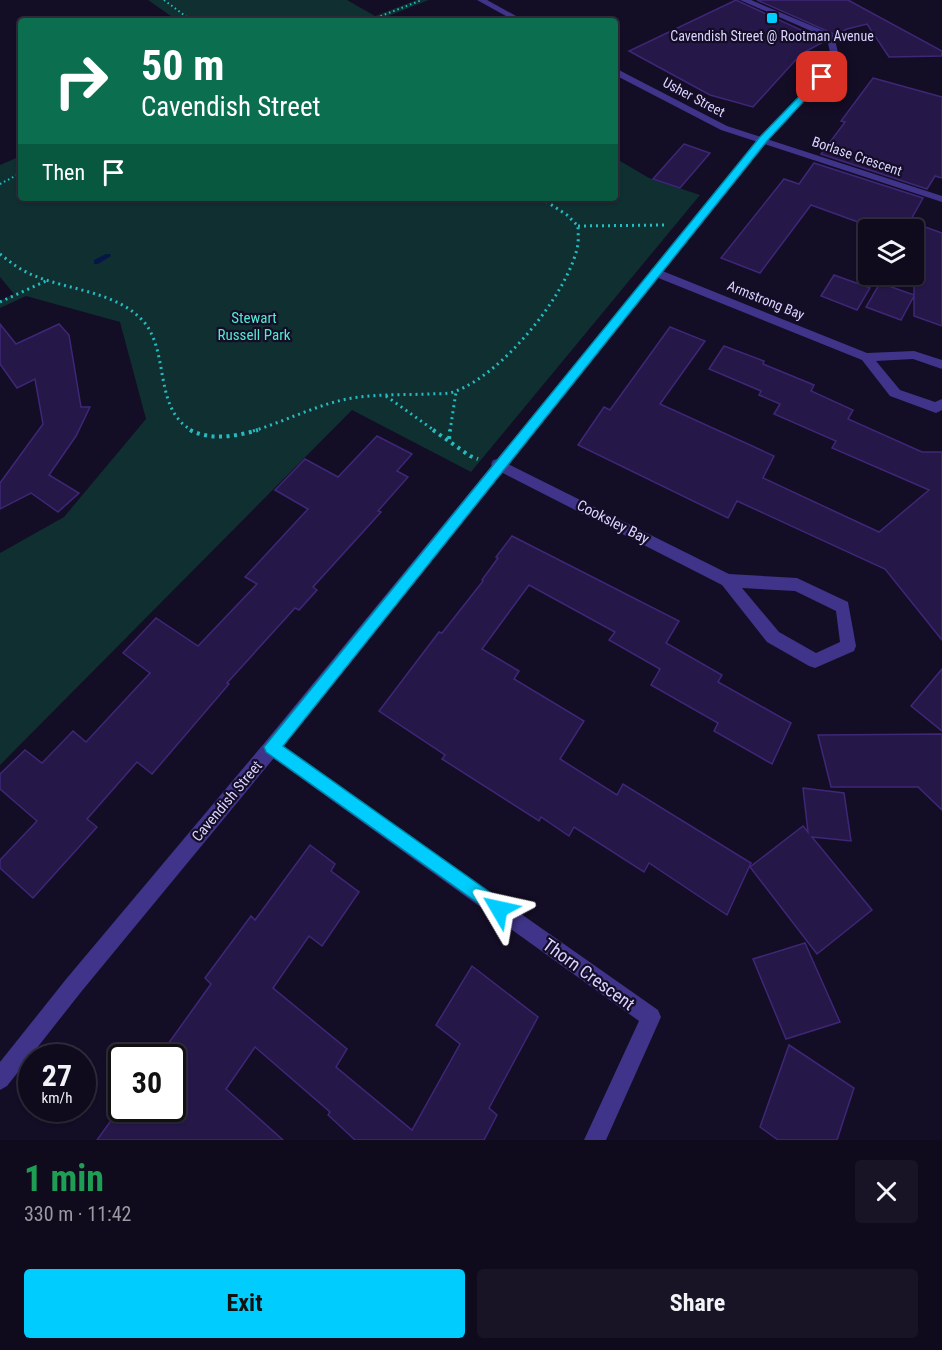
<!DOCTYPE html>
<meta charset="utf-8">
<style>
body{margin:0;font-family:"Roboto Condensed",sans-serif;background:#181325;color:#f1f3f6;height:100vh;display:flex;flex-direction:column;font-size:22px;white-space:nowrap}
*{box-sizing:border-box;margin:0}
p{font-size:20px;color:#9b9aa3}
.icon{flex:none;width:33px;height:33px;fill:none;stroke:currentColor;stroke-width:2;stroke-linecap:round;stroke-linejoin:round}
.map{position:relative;height:1140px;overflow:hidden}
.panel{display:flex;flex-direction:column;background:#0f0a1c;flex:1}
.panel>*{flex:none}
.banner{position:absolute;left:18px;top:18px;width:600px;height:183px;border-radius:6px;box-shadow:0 2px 4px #0004,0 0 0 2px #2f2b3b;background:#0b6e4f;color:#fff;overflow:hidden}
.fabs{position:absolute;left:858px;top:219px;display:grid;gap:12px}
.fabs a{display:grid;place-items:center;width:66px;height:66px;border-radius:6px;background:#0f0a1c;box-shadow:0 2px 4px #0004,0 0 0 2px #2f2b3b;font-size:30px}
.speed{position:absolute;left:18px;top:1044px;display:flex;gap:12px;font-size:30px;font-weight:700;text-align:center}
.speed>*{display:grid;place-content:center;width:78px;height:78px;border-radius:50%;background:#0f0a1c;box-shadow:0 2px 4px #0004,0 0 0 2px #2f2b3b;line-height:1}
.speed small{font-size:15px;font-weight:400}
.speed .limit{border:3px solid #111;border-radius:9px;background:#fff;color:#111}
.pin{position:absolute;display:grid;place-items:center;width:51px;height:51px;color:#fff;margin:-26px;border-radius:12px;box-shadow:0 3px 9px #0006}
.me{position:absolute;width:66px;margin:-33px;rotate:306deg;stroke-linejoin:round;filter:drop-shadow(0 0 4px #0008)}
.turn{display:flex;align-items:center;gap:21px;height:126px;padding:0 24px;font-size:27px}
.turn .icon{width:78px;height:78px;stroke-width:2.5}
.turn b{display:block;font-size:42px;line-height:51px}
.then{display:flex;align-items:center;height:57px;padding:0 24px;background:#0003;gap:12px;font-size:22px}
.round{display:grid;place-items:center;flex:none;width:63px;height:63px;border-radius:6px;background:#181325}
.summary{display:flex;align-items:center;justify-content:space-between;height:102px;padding:0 24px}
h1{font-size:36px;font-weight:700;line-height:45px;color:#1e9e55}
.cta{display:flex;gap:12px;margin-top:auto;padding:12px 24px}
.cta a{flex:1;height:69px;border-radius:6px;background:#00cdfd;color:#111;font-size:24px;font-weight:700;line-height:69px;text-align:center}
.cta a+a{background:#181325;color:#f1f3f6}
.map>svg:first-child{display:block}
.green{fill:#0f2f31}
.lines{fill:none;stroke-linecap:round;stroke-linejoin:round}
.stream{fill:#061747;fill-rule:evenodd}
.building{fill:#261749;stroke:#3e2777;stroke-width:1.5}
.path-far2{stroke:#25bcc1;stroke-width:2;stroke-dasharray:1.5 3;stroke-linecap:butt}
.path-far1{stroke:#25bcc1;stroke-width:3;stroke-dasharray:2 4;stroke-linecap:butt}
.path{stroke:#25bcc1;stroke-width:4;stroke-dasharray:3 4.5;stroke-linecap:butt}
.minor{fill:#3f3489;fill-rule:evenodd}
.tertiary{fill:#3f3489;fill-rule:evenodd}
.route{fill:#00cdfd;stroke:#0085a4;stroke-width:1.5}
.poi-dot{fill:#00cdfd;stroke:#140d26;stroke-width:2}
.labels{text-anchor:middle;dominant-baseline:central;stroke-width:4.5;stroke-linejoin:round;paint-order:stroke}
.far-poi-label{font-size:14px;fill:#dbd2ff;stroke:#140d26}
.far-street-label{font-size:14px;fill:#dbd2ff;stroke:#140d26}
.park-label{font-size:15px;fill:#54e9d2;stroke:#140d26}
.street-label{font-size:15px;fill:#dbd2ff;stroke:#140d26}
.near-street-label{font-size:18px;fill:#dbd2ff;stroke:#140d26}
</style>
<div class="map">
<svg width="942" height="1140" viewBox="0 0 942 1140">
<rect width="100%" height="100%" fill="#140d26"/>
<!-- green -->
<g class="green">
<path d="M 148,0 L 347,0 L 375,16 L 417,0 L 429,0 L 381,19 L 384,21 L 178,21 Z"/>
<path d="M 21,156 L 21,198 L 615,198 L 615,158 L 649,178 L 700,195 L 471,472 L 352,410 L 0,765 L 0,553 L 64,517 L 146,419 L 120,322 L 26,296 L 0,308 L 0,301 L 14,294 L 0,277 L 0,165 Z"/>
</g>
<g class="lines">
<!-- stream -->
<path class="stream" d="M 106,254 L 110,254 L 111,256 L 98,264 L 94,264 L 94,260 Z"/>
</g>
<!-- building -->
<g class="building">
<path d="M 736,0 L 825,41 L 801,54 L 753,107 L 710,95 L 629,51 Z"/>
<path d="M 757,0 L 848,0 L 942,51 L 942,56 L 889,57 L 867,24 L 847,29 L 836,35 Z"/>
<path d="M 873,78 L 942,97 L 942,178 L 935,176 L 927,189 L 821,154 L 845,122 L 841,121 Z"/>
<path d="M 684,144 L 710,153 L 680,188 L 653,179 Z"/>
<path d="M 814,163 L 923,198 L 905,230 L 880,230 L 811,205 L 760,273 L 721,258 L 784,179 L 799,184 Z"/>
<path d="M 914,223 L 942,233 L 942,326 L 914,316 L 914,296 L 901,320 L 866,307 L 880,283 L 914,295 Z"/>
<path d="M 834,275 L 870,288 L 857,310 L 821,296 Z"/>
<path d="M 0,324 L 16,344 L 59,324 L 69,335 L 81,407 L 90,407 L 76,436 L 49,475 L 79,493 L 58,512 L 31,493 L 0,509 L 0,483 L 43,424 L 35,379 L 17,388 L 0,364 Z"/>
<path d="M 670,327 L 705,341 L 660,404 L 774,456 L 763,478 L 879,532 L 929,490 L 832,448 L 836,441 L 774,414 L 780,404 L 759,395 L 761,391 L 709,369 L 724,346 L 764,361 L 763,364 L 814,385 L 811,391 L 853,410 L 848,419 L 922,452 L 942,452 L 942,640 L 885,569 L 737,501 L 728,518 L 578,445 L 604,407 L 610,410 Z"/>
<path d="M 377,436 L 412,454 L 397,471 L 408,477 L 378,511 L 381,512 L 313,587 L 317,590 L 299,610 L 295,608 L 227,683 L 229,684 L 152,774 L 137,762 L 87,819 L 97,827 L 33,898 L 0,868 L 0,860 L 37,821 L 0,789 L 0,774 L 25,750 L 42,763 L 73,731 L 86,742 L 150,673 L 123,653 L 156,618 L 198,646 L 257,584 L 245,577 L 308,509 L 275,490 L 305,459 L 338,477 Z"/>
<path d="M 512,536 L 679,621 L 666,643 L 722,675 L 718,682 L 791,723 L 772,764 L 714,731 L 718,723 L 651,685 L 660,669 L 609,640 L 615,632 L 529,585 L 482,649 L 519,671 L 514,679 L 584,721 L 560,759 L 617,795 L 623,784 L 751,863 L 727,915 L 649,863 L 644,872 L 574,827 L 569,836 L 541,817 L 539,821 L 442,759 L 445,755 L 379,711 L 439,632 L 442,633 L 483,581 L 482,580 L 498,558 L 496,557 Z"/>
<path d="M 942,669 L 942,731 L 911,706 Z"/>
<path d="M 942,734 L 942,810 L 918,787 L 831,787 L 818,735 Z"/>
<path d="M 803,788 L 844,793 L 851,841 L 812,837 L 872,910 L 817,954 L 750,867 L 803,826 L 808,832 Z"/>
<path d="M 310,845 L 335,864 L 331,871 L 359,892 L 322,946 L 309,936 L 273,988 L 347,1049 L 336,1067 L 412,1130 L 460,1044 L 436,1025 L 472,966 L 538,1017 L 489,1108 L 497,1115 L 484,1140 L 355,1140 L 328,1115 L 330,1112 L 255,1047 L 226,1089 L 283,1140 L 97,1140 L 120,1108 L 172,1108 L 172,1058 L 158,1058 L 211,984 L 205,978 L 251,916 L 255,920 Z"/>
<path d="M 805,943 L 840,1022 L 786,1039 L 753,959 Z"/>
<path d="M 789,1045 L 854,1088 L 837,1140 L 778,1140 L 760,1127 Z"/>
</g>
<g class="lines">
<!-- path-far2 -->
<g class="path-far2">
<path d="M 164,0 L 192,21"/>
<path d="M 368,21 L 422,0"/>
<path d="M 0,184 L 21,173"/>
</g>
<!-- path-far1 -->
<g class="path-far1">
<path d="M 578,226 L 667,225"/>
<path d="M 0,254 C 11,263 22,271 35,276 C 69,290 118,292 144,322 C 170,353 153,410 193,431"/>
<path d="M 0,302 L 46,281"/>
<path d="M 386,396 L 435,431"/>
<path d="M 253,431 C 286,421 318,404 352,398 C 378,394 404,395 429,394 C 438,393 448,395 456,391 C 503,373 565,297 577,249 C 579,241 578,233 578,226 L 567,215 L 541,198"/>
<path d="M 450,431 L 456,392"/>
</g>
<!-- path -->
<g class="path">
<path d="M 190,430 C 211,441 237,436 258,430"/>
<path d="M 433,430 L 470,456 L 478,459"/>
<path d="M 449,439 L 450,430"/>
</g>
<!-- minor -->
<g class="minor">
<path d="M 477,0 L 487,0 L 525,21 L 515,21 Z"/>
<path d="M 615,68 L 727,126 L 942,196 L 942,202 L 721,130 L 615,75 Z"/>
<path d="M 655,268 L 867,353 L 914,351 L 942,360 L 942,369 L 913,359 L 876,361 L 900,390 L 935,402 L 942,399 L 942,410 L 936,413 L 890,396 L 862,360 L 651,275 L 651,269 Z"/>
<path d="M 498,459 L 729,574 L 797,578 L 848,602 L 856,646 L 854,651 L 815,668 L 809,666 L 767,642 L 722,585 L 493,468 L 491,464 L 493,460 ZM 742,588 L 795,591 L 836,611 L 840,642 L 816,653 L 779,632 Z"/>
<path d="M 272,739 L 658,1010 L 661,1017 L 606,1140 L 584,1140 L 639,1021 L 266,753 L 263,747 L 266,741 Z"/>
</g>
<!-- tertiary -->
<path class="tertiary" d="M 740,0 L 751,0 L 834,35 L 840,62 L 767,141 L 278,753 L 81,992 L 7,1086 L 0,1090 L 0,1062 L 67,978 L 266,741 L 761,137 L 832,62 L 827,38 Z"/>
</g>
<!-- route -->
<path class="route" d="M 819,76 L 826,77 L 767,141 L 283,746 L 505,903 L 508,909 L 505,915 L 499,918 L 266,752 L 264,747 L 760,137 Z"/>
<!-- markers -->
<rect class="poi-dot" x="766" y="12" width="12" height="12" rx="3"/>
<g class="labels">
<!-- far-poi labels -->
<g class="far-poi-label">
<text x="772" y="36">Cavendish Street @ Rootman Avenue</text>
</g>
<!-- far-street labels -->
<g class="far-street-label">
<text transform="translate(694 97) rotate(28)">Usher Street</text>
<text transform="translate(857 156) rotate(19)">Borlase Crescent</text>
<text transform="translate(766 300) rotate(22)">Armstrong Bay</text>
</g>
<!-- park labels -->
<g class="park-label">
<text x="254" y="318">Stewart<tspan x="254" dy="17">Russell Park</tspan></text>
</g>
<!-- street labels -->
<g class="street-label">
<text transform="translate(613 522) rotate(27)">Cooksley Bay</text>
<text transform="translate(227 801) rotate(-50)">Cavendish Street</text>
</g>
<!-- near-street labels -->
<g class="near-street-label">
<text transform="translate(589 974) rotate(36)">Thorn Crescent</text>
</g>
</g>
</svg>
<div class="fabs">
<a><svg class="icon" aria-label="layers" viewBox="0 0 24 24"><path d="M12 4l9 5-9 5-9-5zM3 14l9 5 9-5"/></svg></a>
</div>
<div class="speed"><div>27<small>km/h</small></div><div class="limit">30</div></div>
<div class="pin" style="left:822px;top:77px;background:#d93025"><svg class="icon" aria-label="arrive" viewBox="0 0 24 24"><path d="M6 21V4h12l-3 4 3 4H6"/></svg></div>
<svg class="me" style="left:499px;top:909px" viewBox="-20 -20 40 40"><path d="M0-17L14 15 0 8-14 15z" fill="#00cdfd" stroke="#fff" stroke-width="4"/></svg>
<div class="banner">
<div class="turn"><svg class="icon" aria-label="right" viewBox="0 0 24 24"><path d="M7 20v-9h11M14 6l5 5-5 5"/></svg><div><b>50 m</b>Cavendish Street</div></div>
<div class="then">Then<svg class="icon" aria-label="arrive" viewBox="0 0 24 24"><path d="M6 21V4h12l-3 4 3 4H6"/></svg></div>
</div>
</div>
<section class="panel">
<div class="summary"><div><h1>1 min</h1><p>330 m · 11:42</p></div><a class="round"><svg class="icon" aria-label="close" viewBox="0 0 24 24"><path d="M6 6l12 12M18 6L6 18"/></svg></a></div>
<div class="cta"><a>Exit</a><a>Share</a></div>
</section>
